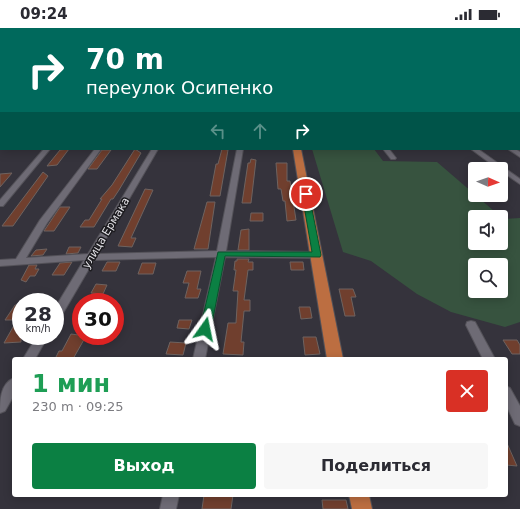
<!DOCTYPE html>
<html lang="ru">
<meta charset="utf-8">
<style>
body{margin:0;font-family:"DejaVu Sans",sans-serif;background:#f7f7f7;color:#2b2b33;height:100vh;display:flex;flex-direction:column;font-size:15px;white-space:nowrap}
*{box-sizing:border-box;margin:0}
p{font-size:13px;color:#7c7c81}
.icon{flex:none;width:22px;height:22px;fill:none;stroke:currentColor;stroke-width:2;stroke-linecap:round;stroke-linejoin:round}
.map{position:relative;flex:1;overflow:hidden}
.panel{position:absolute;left:12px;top:329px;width:496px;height:140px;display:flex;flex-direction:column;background:#fff;border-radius:4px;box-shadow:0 2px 10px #0003}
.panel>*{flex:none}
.top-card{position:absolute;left:0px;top:0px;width:520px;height:122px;box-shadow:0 2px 10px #0003;background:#00695c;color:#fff;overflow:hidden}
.needle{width:26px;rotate:92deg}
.tools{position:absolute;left:468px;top:134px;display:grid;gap:8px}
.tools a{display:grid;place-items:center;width:40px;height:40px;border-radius:4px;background:#fff;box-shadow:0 2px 10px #0003;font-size:20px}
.speed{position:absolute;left:12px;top:265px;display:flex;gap:8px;font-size:20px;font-weight:700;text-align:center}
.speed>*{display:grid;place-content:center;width:52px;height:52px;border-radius:50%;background:#fff;box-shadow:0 2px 10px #0003;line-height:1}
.speed small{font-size:10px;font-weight:400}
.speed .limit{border:6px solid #d22;background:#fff;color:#111}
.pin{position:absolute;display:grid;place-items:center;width:34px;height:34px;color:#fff;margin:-17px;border:2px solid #fff;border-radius:50%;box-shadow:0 1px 4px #0007}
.me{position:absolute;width:44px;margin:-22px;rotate:12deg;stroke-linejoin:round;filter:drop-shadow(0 0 3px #0008)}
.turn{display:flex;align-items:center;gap:14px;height:84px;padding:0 20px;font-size:18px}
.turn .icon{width:52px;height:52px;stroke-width:2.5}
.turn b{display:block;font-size:28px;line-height:34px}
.lanes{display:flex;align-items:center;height:38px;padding:0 20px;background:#0003;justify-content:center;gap:20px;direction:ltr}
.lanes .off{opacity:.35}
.round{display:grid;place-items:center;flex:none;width:42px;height:42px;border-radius:4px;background:#f7f7f7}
.overview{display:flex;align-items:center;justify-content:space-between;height:68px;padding:0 20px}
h1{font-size:24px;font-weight:800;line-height:30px;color:#1e9e55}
.action{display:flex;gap:8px;margin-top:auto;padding:8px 20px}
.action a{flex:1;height:46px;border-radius:4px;background:#0b8043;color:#fff;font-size:16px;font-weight:800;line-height:46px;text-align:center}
.action a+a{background:#f7f7f7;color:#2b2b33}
.status{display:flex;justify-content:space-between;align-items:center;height:28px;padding:0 20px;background:#fff;direction:ltr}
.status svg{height:11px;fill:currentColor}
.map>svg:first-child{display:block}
.green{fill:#37533f;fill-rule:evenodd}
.building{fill:#703f2e;stroke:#6e6360}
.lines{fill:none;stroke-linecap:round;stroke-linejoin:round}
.minor-casing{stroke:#545259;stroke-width:2}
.major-casing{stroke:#545259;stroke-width:2}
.minor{fill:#6e6b75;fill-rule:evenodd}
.major{fill:#bc6e41;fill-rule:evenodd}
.route{fill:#0b8043;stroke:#07532c}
.labels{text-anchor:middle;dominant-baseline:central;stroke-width:3;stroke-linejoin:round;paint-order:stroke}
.street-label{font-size:11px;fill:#e2e1e6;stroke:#1c1b1f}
</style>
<div class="status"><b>09:24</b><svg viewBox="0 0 49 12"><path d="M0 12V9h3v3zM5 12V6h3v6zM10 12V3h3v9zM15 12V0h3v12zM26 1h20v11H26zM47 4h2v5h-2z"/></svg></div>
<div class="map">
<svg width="520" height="481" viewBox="0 0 520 481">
<rect width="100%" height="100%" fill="#35333c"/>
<!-- green -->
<path class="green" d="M 312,121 L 374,121 L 383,133 L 437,134 L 501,189 L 475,189 L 475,215 L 501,215 L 501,189 L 503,191 L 520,190 L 520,294 L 505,299 L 451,284 L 417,266 L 371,233 L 343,224 ZM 475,237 L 501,237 L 501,263 L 475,263 Z"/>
<!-- building -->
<g class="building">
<path d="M 69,121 L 57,137 L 47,138 L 60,122 Z"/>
<path d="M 135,121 L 141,125 L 119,162 L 113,171 L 111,171 L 94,199 L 80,199 L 85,192 L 89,192 L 102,171 L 100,171 L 112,157 Z"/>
<path d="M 222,121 L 228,122 L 220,168 L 210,168 L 216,136 L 218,136 Z"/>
<path d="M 102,122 L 111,122 L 97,141 L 88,141 Z"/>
<path d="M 251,131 L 256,132 L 251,175 L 242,175 L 248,135 L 250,135 Z"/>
<path d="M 276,135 L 287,135 L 287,153 L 290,153 L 296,192 L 287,193 L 285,173 L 283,173 L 281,161 L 278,161 Z"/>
<path d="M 43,144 L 48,148 L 13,198 L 2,198 Z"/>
<path d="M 12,145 L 7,151 L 0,159 L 0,146 Z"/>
<path d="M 145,161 L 153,162 L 131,210 L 136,210 L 132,219 L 118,218 Z"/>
<path d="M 207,174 L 215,174 L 208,221 L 194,221 Z"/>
<path d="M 60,179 L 70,179 L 54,203 L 44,203 Z"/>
<path d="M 251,185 L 263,185 L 263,193 L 250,193 Z"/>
<path d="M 249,201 L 249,222 L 238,222 L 241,202 Z"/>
<path d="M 69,219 L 81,219 L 78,225 L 66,226 Z"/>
<path d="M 47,221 L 43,227 L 31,228 L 36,222 Z"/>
<path d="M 237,231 L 249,231 L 248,234 L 253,234 L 253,242 L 248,242 L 244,272 L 250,272 L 250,283 L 244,283 L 241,314 L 244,314 L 243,327 L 223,326 L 228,295 L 236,295 L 238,263 L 233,263 L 236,242 L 234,242 L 235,233 L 237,233 Z"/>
<path d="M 72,234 L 64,247 L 52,247 L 60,235 Z"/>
<path d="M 107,234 L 120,234 L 116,243 L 102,243 Z"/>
<path d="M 290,234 L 303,234 L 304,242 L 291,242 Z"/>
<path d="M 142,235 L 156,235 L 153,246 L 138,246 Z"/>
<path d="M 29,237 L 37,237 L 35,241 L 39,241 L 35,248 L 30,248 L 26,254 L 21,252 Z"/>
<path d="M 187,243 L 201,243 L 197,261 L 201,261 L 198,270 L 185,270 L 189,255 L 183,255 Z"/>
<path d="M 96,256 L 107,257 L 103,266 L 91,265 Z"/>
<path d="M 339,261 L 353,261 L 356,269 L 351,269 L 355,288 L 345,288 Z"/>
<path d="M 15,277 L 21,277 L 21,314 L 4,315 L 17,292 L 5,292 Z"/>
<path d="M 299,279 L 310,279 L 312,290 L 301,291 Z"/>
<path d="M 179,292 L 192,292 L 189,301 L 177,300 Z"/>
<path d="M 71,306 L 86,308 L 73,331 L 55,331 L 59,323 L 62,323 Z"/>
<path d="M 303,309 L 316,309 L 320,326 L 305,327 Z"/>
<path d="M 503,312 L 517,312 L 520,317 L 520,326 L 512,326 Z"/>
<path d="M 170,314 L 186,315 L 183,327 L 166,326 Z"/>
<path d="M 506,413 L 517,438 L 506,437 Z"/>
<path d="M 204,467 L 233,467 L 231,481 L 202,481 Z"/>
<path d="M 322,472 L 346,472 L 348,481 L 323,481 Z"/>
</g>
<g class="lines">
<!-- minor casing -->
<g class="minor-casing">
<g id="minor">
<path d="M 519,96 L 520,97 L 520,101 L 519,100 Z"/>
<path d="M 44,121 L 50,121 L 3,178 L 0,178 L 0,172 Z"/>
<path d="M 95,121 L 101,121 L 47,195 L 26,230 L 88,226 L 152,121 L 158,121 L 97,226 L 217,223 L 237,121 L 243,121 L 226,223 L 317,224 L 321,227 L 317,230 L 225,229 L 205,331 L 193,331 L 216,229 L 94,232 L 59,292 L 55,293 L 55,280 L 84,232 L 0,238 L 0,232 L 16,231 L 40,192 Z"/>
<path d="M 383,121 L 389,121 L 396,130 L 395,131 L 391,131 Z"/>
<path d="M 471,121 L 478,121 L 520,151 L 520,156 L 501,143 L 501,141 L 498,141 Z"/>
<path d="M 508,121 L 515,121 L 520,124 L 520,129 Z"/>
<path d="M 471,293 L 475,294 L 495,331 L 483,331 L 466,297 L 467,294 Z"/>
<path d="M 37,308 L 48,308 L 35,331 L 23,331 Z"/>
<path d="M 14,350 L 14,367 L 5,383 L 0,385 C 0,373 0,356 14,350 Z"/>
<path d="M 506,358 L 510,360 L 520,378 L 520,398 L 515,396 L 506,377 Z"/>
<path d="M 163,467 L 179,467 L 176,481 L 160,481 Z"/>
</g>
</g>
<!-- major casing -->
<g class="major-casing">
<g id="major">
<rect x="519" y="57" width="1" height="4"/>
<rect x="0" y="79" width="1" height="4"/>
<path d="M 293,121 L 301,121 L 343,331 L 327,331 Z"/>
<path d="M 349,467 L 369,467 L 372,481 L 352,481 Z"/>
</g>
</g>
<!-- minor -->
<use href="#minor" class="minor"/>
<!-- major -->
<use href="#major" class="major"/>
</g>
<!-- sky -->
<linearGradient id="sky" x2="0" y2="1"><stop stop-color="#1d1c21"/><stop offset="0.43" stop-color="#4b5061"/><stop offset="1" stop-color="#4b5061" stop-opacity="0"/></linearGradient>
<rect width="520" height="117" fill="url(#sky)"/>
<!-- route -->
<path class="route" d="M 306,164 L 309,166 L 321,227 L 320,229 L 225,228 L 211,301 L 209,304 L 205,305 L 201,304 L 200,301 L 218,224 L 312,224 L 302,166 Z"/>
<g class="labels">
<!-- street labels -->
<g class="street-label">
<text transform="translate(106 205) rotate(-59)">улица Ермака</text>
</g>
</g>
</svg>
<div class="tools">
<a><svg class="needle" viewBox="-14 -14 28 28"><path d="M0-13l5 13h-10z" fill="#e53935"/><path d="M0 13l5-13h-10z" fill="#7c7c81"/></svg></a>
<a><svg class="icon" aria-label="sound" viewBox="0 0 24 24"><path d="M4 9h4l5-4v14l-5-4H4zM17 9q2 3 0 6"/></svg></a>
<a><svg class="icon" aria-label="search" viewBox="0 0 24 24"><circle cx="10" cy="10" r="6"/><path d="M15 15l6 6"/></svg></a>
</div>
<div class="speed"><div>28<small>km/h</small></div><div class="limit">30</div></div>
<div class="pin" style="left:306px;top:166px;background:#d93025"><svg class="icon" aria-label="arrive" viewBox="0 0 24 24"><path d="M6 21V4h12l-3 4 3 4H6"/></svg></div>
<svg class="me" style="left:205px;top:301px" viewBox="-20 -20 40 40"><path d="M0-17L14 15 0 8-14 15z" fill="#0b8043" stroke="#fff" stroke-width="4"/></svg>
<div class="top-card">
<div class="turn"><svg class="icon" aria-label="right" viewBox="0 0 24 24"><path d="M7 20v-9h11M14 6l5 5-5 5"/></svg><div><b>70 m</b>переулок Осипенко</div></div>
<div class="lanes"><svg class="icon off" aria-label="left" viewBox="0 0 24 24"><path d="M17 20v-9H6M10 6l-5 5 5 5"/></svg><svg class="icon off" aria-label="ahead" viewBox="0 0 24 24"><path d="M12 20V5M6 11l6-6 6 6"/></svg><svg class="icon" aria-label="right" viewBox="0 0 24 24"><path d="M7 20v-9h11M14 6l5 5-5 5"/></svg></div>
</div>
<section class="panel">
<div class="overview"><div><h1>1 мин</h1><p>230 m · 09:25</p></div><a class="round" style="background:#d93025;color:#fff"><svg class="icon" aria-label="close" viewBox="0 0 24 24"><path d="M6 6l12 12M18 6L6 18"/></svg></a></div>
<div class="action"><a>Выход</a><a>Поделиться</a></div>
</section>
</div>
